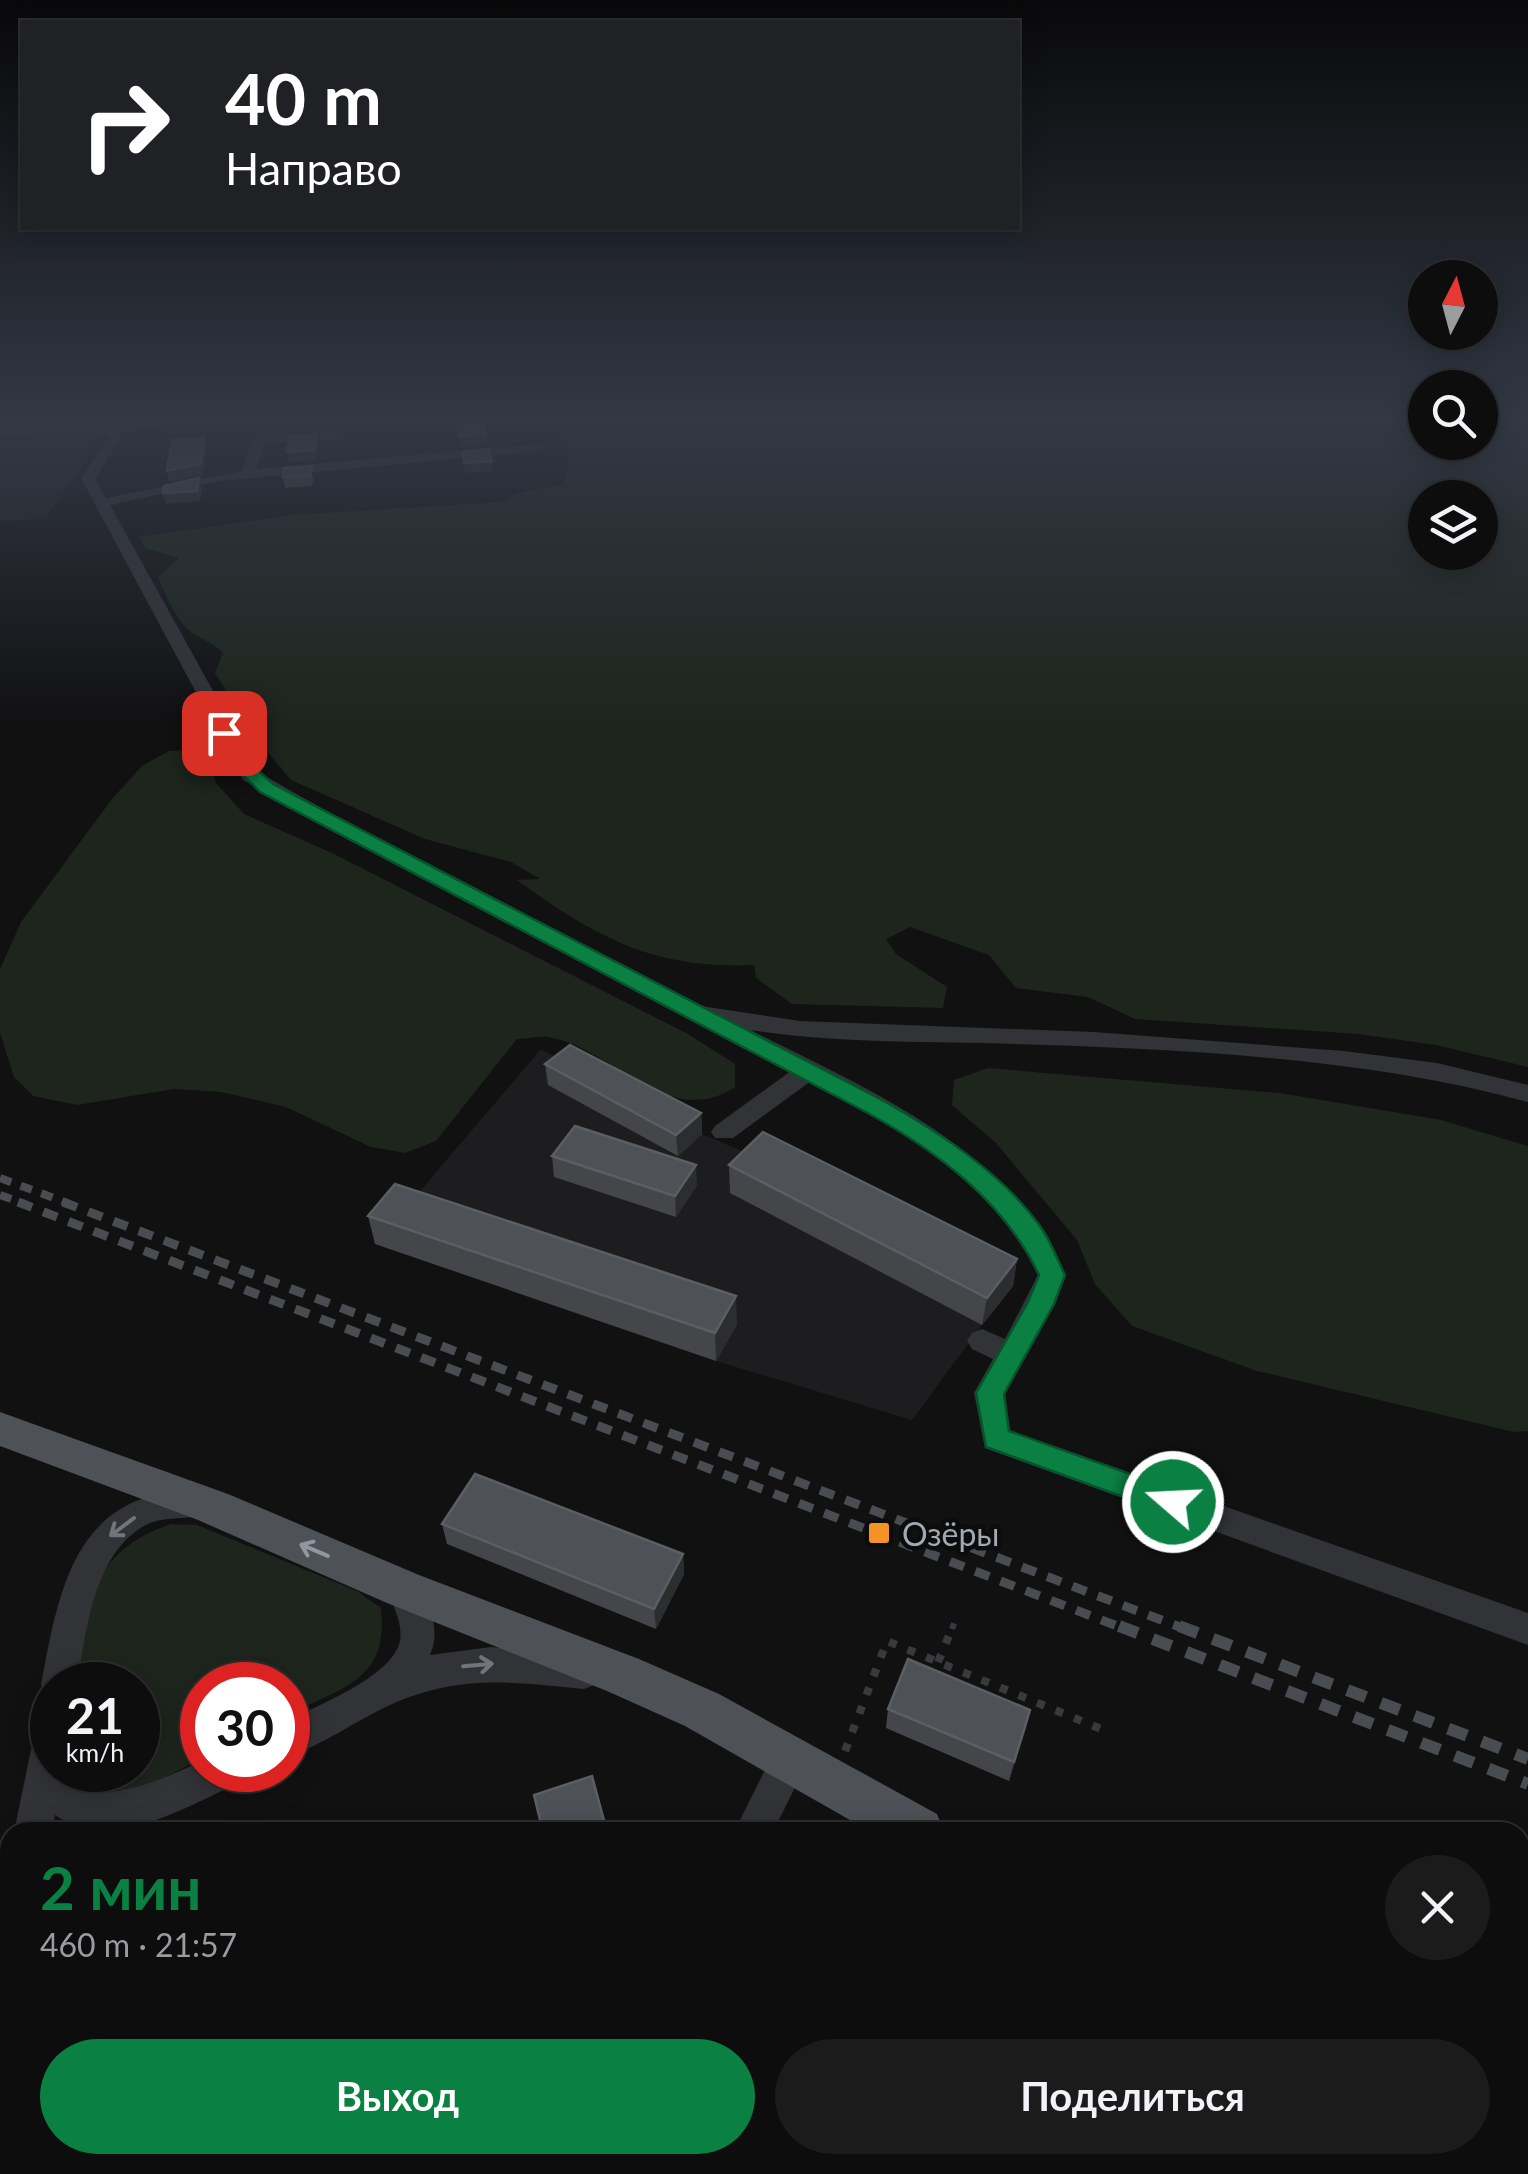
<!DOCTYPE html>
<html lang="ru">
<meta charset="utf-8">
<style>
body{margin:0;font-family:Lato,sans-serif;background:#1b1b1c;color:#f1f3f6;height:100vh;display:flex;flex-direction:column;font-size:38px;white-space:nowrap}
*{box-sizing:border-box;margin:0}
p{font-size:32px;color:#9a9c9e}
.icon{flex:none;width:55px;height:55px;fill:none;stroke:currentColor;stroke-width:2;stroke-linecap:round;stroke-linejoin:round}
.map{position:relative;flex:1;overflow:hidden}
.panel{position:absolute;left:0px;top:1822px;width:1530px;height:352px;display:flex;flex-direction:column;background:#0d0d0e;border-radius:30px 30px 0 0;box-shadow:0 5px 25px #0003,0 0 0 2px #2d2d2e}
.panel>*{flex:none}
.guide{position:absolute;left:20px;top:20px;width:1000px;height:210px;border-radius:0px;box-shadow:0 5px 25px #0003,0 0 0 2px #2d2d2e;background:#202124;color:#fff;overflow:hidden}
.needle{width:65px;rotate:6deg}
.buttons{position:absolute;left:1408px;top:260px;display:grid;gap:20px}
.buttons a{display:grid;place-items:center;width:90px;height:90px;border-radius:50%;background:#0d0d0e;box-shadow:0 5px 25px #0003,0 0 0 2px #2d2d2e;font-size:50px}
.speed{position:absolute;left:30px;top:1662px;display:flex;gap:20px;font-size:50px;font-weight:700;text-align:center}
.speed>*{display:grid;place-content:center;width:130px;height:130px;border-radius:50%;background:#0d0d0e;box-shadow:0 5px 25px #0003,0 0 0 2px #2d2d2e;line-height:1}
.speed small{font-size:25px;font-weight:400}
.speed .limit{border:15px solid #d22;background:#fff;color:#111}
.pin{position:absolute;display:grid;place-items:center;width:85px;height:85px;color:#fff;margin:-42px;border-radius:20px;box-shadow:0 5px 15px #0006}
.me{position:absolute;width:110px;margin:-55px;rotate:289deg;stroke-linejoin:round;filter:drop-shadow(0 0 8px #0008)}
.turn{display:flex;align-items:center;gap:35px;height:210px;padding:0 40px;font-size:45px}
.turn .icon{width:130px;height:130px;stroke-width:2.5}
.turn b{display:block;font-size:70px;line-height:85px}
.round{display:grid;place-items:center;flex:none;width:105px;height:105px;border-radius:52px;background:#1b1b1c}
.summary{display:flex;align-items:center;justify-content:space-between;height:170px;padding:0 40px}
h1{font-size:60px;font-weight:700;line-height:75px;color:#0b8043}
.cta{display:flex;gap:20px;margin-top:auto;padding:20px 40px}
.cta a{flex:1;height:115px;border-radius:60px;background:#0b8043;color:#fff;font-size:40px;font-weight:700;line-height:115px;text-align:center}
.cta a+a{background:#1b1b1c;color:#f1f3f6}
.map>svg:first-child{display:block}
.built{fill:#1d1d1f}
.green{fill:#1d251d;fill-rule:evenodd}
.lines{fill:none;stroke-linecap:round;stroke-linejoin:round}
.path-far1{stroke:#383a3e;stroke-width:6;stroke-dasharray:6 9;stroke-linecap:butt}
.path{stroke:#383a3e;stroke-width:8;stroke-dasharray:8 12;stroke-linecap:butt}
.minor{fill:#323337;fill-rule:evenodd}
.major{fill:#4e5156;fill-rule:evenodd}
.rail-far2{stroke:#494c50;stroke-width:8;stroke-dasharray:12 10;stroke-linecap:butt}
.rail-far1{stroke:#494c50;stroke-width:9;stroke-dasharray:15 12;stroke-linecap:butt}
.rail{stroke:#494c50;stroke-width:12;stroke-dasharray:20 16;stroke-linecap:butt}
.wall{fill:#44464a}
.shaded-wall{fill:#2b2d2f}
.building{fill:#4e5155;stroke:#5b5f64;stroke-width:2.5}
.oneway{stroke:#70747b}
.oneway2{stroke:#9197a0}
.route{fill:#0b8043;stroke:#07532c;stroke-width:2.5}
.poi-dot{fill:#f59226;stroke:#0c0c0d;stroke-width:4}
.labels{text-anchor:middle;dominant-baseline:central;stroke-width:9;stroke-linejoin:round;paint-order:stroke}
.near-poi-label{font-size:32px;fill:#a2a9b3;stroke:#0c0c0d;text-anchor:start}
</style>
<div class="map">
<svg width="1528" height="2174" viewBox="0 0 1528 2174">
<rect width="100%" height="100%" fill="#111112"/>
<!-- built -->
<g class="built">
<path d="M 94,429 L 99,435 L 95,446 L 45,519 L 0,521 L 0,433 Z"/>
<path d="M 541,1049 L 702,1134 L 763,1160 L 982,1325 L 912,1420 L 716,1361 L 375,1244 Z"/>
</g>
<!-- green -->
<g class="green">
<path d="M 572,420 L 1425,420 L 1425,442 L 1480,442 L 1480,420 L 1528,420 L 1528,1067 L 1436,1045 L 1358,1034 L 1135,1019 L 1088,997 L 1016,988 L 989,955 L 910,927 L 886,939 L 896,954 L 947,987 L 943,1008 L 792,1004 L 756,978 L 754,965 C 655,970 595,937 517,880 L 540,879 L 511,862 L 425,839 L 291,780 L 259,742 L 215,673 L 223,653 C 213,641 198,639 187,629 C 176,618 164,592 158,577 L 179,558 L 145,548 L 139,537 L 292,515 L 500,502 L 518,493 L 563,484 L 571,454 L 555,443 ZM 1425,498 L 1480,498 L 1480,552 L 1425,552 Z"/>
<path d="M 188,750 L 208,757 L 216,783 L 244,814 L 332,853 L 688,1034 L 735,1064 L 735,1087 C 668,1132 613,1047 548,1037 C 539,1036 527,1039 517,1039 L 436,1141 L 405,1153 L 371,1147 L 286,1107 L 221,1092 L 174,1089 L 77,1105 L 33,1096 L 14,1077 L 0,1033 L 0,969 L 21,922 L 112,799 L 142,766 L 169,751 Z"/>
<path d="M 988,1068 L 1279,1093 L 1441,1120 L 1528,1146 L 1528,1431 L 1514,1432 L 1257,1371 L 1132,1326 L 1095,1284 L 1077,1240 L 996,1143 L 952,1105 L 954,1080 Z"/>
<path d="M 171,1524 L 197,1525 L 357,1591 L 381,1608 C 389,1680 343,1687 288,1715 L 288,1685 L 202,1685 L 202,1758 C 155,1782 121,1810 74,1770 L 138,1770 L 138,1685 L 75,1685 C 88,1609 87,1552 171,1524 Z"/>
</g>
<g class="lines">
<!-- path-far1 -->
<path class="path-far1" d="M 952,1629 L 957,1616"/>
<!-- path -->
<g class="path">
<path d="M 938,1662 L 953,1626"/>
<path d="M 845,1751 L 887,1641 L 1106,1731"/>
</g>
<!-- minor -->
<g class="minor">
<path d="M 162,420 L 199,420 L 120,432 L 123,435 L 95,478 L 106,498 L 242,471 L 253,439 L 260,435 L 338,432 L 345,436 L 338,440 L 265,443 L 256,469 L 542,444 L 544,447 L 537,451 L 220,481 L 110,505 L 258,772 L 365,833 L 701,1006 L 800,1021 L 1094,1032 L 1344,1051 L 1437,1063 L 1528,1085 L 1528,1102 C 1369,1058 1181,1049 1016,1044 C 927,1041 838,1044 750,1030 C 869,1089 1008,1148 1066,1275 L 1055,1304 L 1004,1394 L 1010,1431 L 1528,1613 L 1528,1645 L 985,1448 L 974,1393 L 993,1359 L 972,1349 L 967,1341 L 972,1333 L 982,1329 L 1005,1339 L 1038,1275 C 996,1181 898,1128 811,1081 L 733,1138 L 715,1138 L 711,1132 L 715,1126 L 791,1071 L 722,1035 L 718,1030 L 721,1025 L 686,1017 L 351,841 L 243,780 L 81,478 L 109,437 L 92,431 L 0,435 L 0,427 L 103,426 Z"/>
<path d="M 193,1490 L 205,1494 L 209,1504 L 205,1514 C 185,1521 163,1515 144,1526 C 93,1555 86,1633 77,1685 L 52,1685 L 52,1700 L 46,1697 L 41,1685 C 59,1588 75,1493 193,1490 Z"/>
<path d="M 403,1573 L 415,1578 C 428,1603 442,1627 430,1655 L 491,1647 L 584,1655 L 597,1660 L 602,1672 L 597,1684 L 584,1689 C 512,1682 461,1674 392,1704 C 357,1720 324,1744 288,1757 L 288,1720 C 317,1706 393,1676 400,1641 C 403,1622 393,1606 386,1589 L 391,1578 Z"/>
<path d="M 52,1706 L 52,1770 L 70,1770 C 87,1817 171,1775 202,1761 L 202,1770 L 244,1770 L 238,1783 C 187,1807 109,1854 55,1815 L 52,1832 L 14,1832 L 39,1711 Z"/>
<path d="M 790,1740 L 803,1746 L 809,1759 L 773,1832 L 734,1832 L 777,1746 Z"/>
<path d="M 10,1838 L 10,1878 L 0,1880 L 0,1840 Z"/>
<path d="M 10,1960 L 10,2060 L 0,2064 L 0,1964 Z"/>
<path d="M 559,2165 L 613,2165 L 610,2174 L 555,2174 Z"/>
<path d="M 1212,2165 L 1256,2165 L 1259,2174 L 1213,2174 Z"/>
</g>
<!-- major -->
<g class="major">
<path d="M 0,1412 L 228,1494 L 419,1575 L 639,1659 L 719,1694 L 937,1814 L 944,1832 L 871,1832 L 685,1726 L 607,1691 L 387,1603 L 198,1520 L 0,1446 Z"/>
<path d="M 1520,2017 L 1528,2018 L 1528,2074 L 1520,2073 Z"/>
</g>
<!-- rail-far2 -->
<g class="rail-far2">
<path d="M 0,1178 L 70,1204"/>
<path d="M 0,1195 L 25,1204"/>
</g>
<!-- rail-far1 -->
<g class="rail-far1">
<path d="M 18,1202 L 1125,1629"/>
<path d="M 63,1202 L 1185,1629"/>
</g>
<!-- rail -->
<g class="rail">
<path d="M 1119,1626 L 1528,1784"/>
<path d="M 1179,1626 L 1528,1759"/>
</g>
</g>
<!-- wall -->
<g class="wall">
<path d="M 314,476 L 312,486 L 285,488 L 283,477 Z"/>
<path d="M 545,1064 L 701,1113 L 702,1134 L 678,1156 L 548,1085 Z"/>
<path d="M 552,1156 L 697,1185 L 676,1217 L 554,1177 Z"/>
<path d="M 729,1165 L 1017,1259 L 1013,1286 L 982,1325 L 730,1193 Z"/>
<path d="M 368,1216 L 737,1324 L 716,1361 L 375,1244 Z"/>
<path d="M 442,1524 L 683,1554 L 684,1574 L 656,1629 L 447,1544 Z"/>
<path d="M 888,1709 L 1030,1710 L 1009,1781 L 886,1728 Z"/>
</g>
<!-- shaded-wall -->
<g class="shaded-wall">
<path d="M 316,435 L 318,445 L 316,460 L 289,462 L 287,452 Z"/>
<path d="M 486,435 L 487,445 L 461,447 L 459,437 Z"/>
<path d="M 204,438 L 207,448 L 203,475 L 169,482 L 167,471 Z"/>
<path d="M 492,461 L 493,471 L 465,473 L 464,463 Z"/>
<path d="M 199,478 L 202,489 L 200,501 L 166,504 L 163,493 Z"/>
<path d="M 701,1113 L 702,1134 L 678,1156 L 676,1135 Z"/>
<path d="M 696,1165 L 697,1185 L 676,1217 L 675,1196 Z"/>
<path d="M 1017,1259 L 1013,1286 L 982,1325 L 987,1298 Z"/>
<path d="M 736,1296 L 737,1324 L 716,1361 L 715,1333 Z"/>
<path d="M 683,1554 L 684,1574 L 656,1629 L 654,1609 Z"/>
<path d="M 1030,1710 L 1026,1729 L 1009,1781 L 1014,1762 Z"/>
</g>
<!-- building -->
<g class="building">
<path d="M 483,425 L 486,435 L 459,437 L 457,426 Z"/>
<path d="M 316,435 L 314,450 L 287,452 L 290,436 Z"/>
<path d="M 204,438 L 201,464 L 167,471 L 172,440 Z"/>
<path d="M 489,449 L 492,461 L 464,463 L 462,452 Z"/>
<path d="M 312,466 L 310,476 L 283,477 L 284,468 Z"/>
<path d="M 199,478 L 197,491 L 163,493 L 164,486 Z"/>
<path d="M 570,1045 L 701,1113 L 676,1135 L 545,1064 Z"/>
<path d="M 575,1126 L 696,1165 L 675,1196 L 552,1156 Z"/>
<path d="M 763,1132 L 1017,1259 L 987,1298 L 729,1165 Z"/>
<path d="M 395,1184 L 736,1296 L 715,1333 L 368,1216 Z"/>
<path d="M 475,1474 L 683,1554 L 654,1609 L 442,1524 Z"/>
<path d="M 908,1659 L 1030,1710 L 1014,1762 L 888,1709 Z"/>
<path d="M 592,1776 L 607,1832 L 543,1832 L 534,1795 Z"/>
</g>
<!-- one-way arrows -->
<defs><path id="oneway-shaft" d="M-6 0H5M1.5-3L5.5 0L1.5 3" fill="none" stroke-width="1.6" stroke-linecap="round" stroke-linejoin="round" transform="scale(2.5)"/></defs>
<g class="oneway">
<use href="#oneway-shaft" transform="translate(122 1527) rotate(143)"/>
<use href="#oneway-shaft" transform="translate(478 1665) rotate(-5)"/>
</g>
<use class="oneway2" href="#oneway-shaft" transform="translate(314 1550) rotate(-157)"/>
<!-- sky -->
<linearGradient id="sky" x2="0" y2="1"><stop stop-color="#09090a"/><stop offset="0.58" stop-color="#323844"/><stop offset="1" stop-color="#323844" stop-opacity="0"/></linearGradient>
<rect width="1528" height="724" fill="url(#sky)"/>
<!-- route -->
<path class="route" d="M 218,729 L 230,729 L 248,761 L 273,784 L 882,1100 C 939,1132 1002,1173 1040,1226 C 1051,1241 1057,1259 1065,1275 L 1054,1304 L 1004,1394 L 1009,1431 L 1184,1493 L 1188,1502 L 1184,1511 L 1173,1515 L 986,1447 L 976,1393 L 1028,1302 L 1039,1275 C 1004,1201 937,1151 866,1112 L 260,792 L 235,767 L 216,733 Z"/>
<!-- markers -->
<rect class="poi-dot" x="867" y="1521" width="24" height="24" rx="5"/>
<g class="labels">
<!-- near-poi labels -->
<g class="near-poi-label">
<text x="902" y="1533">Озёры</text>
</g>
</g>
</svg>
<div class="buttons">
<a><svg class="needle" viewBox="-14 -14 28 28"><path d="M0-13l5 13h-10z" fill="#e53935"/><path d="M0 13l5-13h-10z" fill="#9a9c9e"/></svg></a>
<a><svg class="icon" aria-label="search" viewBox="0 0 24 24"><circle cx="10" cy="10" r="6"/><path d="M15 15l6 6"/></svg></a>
<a><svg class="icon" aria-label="layers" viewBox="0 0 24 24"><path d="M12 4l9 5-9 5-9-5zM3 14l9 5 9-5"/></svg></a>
</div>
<div class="speed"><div>21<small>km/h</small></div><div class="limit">30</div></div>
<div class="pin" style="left:224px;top:733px;background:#d93025"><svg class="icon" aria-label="arrive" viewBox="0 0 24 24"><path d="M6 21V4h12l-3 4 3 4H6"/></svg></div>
<svg class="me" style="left:1173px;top:1502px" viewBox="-20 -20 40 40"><circle r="17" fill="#0b8043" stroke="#fff" stroke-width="3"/><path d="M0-11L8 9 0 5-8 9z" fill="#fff"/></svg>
<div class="guide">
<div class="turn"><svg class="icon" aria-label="right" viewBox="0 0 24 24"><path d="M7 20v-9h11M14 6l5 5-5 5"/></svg><div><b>40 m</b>Направо</div></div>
</div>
<section class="panel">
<div class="summary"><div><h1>2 мин</h1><p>460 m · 21:57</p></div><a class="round"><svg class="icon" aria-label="close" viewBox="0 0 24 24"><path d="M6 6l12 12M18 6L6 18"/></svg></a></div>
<div class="cta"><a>Выход</a><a>Поделиться</a></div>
</section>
</div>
